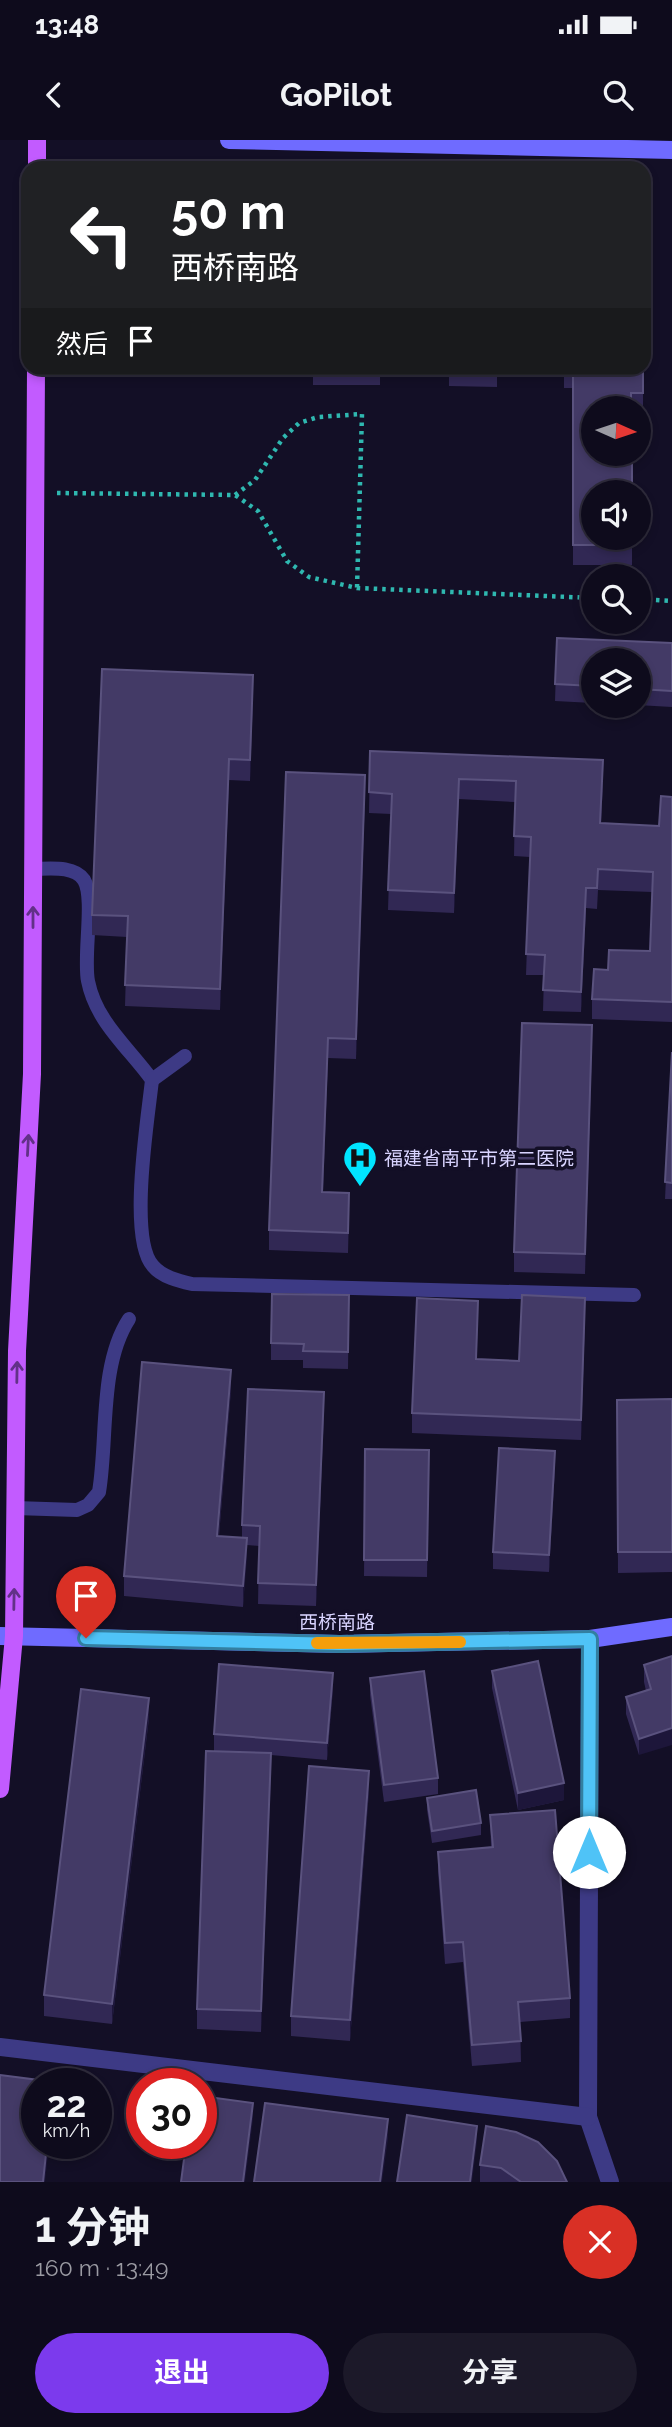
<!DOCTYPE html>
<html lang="zh">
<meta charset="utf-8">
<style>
body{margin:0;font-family:Raleway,"Noto Sans SC",sans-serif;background:#1c1929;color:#f1f3f6;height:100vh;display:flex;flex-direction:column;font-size:26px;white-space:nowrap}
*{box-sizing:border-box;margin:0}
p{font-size:23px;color:#9b9ba3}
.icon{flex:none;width:38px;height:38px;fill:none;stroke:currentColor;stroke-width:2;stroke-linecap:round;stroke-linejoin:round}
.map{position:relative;height:2042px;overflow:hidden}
.drawer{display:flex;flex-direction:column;background:#0e0b1c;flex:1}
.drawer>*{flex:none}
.guide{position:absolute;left:21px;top:21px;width:630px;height:214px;border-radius:21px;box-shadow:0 4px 10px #0003,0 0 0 2px #2e2b3b;background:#202124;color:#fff;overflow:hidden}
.needle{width:46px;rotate:93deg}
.tools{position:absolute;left:581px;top:256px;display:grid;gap:14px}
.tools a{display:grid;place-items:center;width:70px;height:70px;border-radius:50%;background:#0e0b1c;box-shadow:0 4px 10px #0003,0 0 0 2px #2e2b3b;font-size:35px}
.speed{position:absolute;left:21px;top:1928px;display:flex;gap:14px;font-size:35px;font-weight:700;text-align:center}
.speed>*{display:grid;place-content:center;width:91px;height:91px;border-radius:50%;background:#0e0b1c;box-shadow:0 4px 10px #0003,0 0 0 2px #2e2b3b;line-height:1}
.speed small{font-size:18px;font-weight:400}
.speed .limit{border:10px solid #d22;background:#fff;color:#111}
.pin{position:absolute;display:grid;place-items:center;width:60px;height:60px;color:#fff;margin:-72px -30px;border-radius:50% 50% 50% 0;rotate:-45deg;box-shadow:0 0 7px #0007}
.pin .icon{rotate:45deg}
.me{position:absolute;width:77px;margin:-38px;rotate:0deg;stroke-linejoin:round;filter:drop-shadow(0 0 5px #0008)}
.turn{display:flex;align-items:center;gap:24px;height:147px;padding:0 35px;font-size:32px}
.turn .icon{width:91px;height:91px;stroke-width:2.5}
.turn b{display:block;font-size:49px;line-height:60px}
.then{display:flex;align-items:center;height:66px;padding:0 35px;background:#0003;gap:14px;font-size:26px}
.round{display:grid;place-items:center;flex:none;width:74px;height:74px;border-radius:37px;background:#1c1929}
.head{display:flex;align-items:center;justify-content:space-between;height:119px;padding:0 35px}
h1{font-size:42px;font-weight:700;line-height:52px}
.primary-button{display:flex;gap:14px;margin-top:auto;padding:14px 35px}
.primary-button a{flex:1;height:80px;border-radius:42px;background:#7c3aed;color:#fff;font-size:28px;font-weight:700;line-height:80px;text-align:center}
.primary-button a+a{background:#1c1929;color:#f1f3f6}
.status{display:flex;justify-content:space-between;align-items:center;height:49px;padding:0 35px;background:#0e0b1c;direction:ltr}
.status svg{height:19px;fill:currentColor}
header{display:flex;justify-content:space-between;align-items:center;height:91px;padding:0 35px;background:#0e0b1c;font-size:32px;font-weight:700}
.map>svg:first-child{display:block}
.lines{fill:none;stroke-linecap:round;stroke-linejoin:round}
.path{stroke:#2fb8b0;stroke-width:4.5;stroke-dasharray:3.5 5;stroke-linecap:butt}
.lane{stroke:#3d3a85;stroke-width:14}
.street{stroke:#3d3a85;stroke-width:18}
.secondary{stroke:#6f6bff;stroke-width:18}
.primary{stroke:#c25bff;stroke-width:18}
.wall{fill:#312854}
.shaded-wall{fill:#1d163a}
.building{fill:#433a66;stroke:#5a527e;stroke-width:2}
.oneway{stroke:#623188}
.route-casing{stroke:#337fa1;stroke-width:18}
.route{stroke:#4fc3f7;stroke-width:12}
.slow{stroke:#f59e0b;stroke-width:12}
.labels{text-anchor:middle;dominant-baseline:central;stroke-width:7;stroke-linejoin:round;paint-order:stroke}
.poi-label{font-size:19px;fill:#d9d4ff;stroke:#130f26;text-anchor:start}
.street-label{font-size:19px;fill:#d9d4ff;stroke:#130f26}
</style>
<div class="status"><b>13:48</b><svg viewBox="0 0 49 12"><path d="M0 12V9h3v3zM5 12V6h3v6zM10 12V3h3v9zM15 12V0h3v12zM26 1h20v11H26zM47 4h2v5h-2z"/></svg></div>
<header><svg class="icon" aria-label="back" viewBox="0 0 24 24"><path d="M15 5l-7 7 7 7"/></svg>GoPilot<svg class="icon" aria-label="search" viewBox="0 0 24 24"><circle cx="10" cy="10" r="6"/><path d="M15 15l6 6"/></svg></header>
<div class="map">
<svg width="672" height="2042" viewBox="0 0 672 2042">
<rect width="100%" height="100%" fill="#130f26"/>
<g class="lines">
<!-- path -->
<g class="path">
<path d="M 57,353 L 235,355 L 258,371 L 287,421 L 309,437 L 357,448 L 593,458"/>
<path d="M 235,355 L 255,340 L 283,298 L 299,283 L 318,277 L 362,274 L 357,448"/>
<path d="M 639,459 L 672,461"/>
</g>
<!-- lane -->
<g class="lane">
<path d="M 33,729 C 48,729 74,725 84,740 C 95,758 83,816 88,841 C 96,882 129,908 152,940 C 148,978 128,1099 153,1126 C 162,1137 179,1141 192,1144 L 634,1155"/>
<path d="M 152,940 L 185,916"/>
<path d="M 15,1368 L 77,1370 L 88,1365 L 99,1352 C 108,1298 99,1225 129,1179"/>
</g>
<!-- street -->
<g class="street">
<path d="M 590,1499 L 588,1977 L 610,2042"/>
<path d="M 0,1907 L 588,1977"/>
</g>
<!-- secondary -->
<g class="secondary">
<path d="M 229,0 L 672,10"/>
<path d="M 0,1496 L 340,1504 L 590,1499 L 672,1487"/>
</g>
<!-- primary -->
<g class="primary">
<path d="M 37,28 L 37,0"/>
<path d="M 0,1649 L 14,1496 L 17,1211 L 32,934 L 36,228"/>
</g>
</g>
<!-- wall -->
<g class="wall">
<rect x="96" y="228" width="67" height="4"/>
<rect x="313" y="228" width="67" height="17"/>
<path d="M 449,228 L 497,228 L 497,247 L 449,246 Z"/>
<path d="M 564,228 L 643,228 L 643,273 L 639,273 L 639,268 L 593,268 L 632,397 L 632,425 L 573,425 L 573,248 L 564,248 Z"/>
<path d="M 557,498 L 672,503 L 672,567 L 637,565 L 639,565 L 639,520 L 593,520 L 593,563 L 555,561 Z"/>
<path d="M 253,556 L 250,641 L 229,640 L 220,870 L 125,866 L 127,797 L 92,795 L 92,775 Z"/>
<path d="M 370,611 L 603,641 L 601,684 L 659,686 L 672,657 L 672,882 L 592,879 L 592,859 L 608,830 L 650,811 L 652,752 L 598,750 L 597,769 L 586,768 L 581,872 L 543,871 L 544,835 L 526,835 L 530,717 L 514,716 L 515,662 L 459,659 L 454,773 L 388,770 L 391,674 L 369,673 Z"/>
<path d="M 365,655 L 356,919 L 328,918 L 323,1052 L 349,1074 L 348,1113 L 269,1110 L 269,1090 Z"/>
<path d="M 592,905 L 585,1134 L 514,1132 L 514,1112 Z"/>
<path d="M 672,912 L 672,1059 L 665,1059 Z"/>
<path d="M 349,1155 L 348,1229 L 303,1228 L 303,1220 L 271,1220 L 271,1203 Z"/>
<path d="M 585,1178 L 581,1300 L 412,1293 L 412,1273 L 478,1181 L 476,1219 L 519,1221 Z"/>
<path d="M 231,1250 L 219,1396 L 242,1398 L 242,1385 L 324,1272 L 316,1466 L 258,1464 L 259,1406 L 247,1405 L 243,1467 L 124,1456 L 124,1436 Z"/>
<path d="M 672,1259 L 672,1432 L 618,1433 L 617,1260 Z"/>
<path d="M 365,1309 L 429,1310 L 427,1437 L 364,1436 Z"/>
<path d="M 555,1328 L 549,1432 L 493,1429 L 493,1412 Z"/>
<path d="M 672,1516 L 639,1615 L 626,1574 L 626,1557 L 646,1551 L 644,1542 L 644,1525 Z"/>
<path d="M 492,1531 L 564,1660 L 518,1670 L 492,1548 Z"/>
<path d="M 370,1538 L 438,1638 L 438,1654 L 384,1662 L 370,1555 Z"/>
<path d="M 333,1549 L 327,1620 L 271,1615 L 261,1892 L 197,1889 L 197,1869 L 214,1611 L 214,1594 Z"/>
<path d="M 149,1578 L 112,1884 L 44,1876 L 44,1855 Z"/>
<path d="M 369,1651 L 350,1901 L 291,1896 L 291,1876 Z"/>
<path d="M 427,1658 L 481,1683 L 481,1695 L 432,1703 L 427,1670 Z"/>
<path d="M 490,1675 L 570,1858 L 570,1878 L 520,1882 L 521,1922 L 472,1926 L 463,1822 L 445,1824 L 438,1732 L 438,1712 L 491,1707 Z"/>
<path d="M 486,1986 L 567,2042 L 480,2042 L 480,2025 Z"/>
</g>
<!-- shaded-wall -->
<g class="shaded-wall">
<path d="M 253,535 L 253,556 L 250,641 L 250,620 Z"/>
<path d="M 229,619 L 229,640 L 220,870 L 220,849 Z"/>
<path d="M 603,620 L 603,641 L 600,704 L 600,683 Z"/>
<path d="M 365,635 L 365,655 L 356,919 L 356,899 Z"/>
<path d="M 459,639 L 459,659 L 454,773 L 454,753 Z"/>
<path d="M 586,748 L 586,768 L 581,872 L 581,852 Z"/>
<path d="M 592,885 L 592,905 L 585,1134 L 585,1114 Z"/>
<path d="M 328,898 L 328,918 L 322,1073 L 322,1052 Z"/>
<path d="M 585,1158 L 585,1178 L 581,1300 L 581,1280 Z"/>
<path d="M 478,1161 L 478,1181 L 476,1240 L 476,1219 Z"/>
<path d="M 231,1230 L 231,1250 L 217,1416 L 217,1396 Z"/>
<path d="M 324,1252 L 324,1272 L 316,1466 L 316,1445 Z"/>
<path d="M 555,1311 L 555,1328 L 549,1432 L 549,1415 Z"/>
<path d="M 247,1398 L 247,1419 L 243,1467 L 243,1446 Z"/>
<path d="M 333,1533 L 333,1549 L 327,1620 L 327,1603 Z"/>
<path d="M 149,1558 L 149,1578 L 112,1884 L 112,1864 Z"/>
<path d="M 672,1588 L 672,1605 L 639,1615 L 639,1599 Z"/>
<path d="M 271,1613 L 271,1634 L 261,1892 L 261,1871 Z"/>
<path d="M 369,1631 L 369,1651 L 350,1901 L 350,1880 Z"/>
<path d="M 564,1643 L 564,1660 L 518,1670 L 518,1653 Z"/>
<path d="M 253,1963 L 253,1979 L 245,2042 L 243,2042 Z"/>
<path d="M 388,1979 L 388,1999 L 382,2042 L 380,2042 Z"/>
<path d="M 477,1986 L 477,2002 L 472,2042 L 470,2042 Z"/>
<path d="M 47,2004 L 49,2004 L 45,2042 L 43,2042 Z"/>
</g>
<!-- building -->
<g class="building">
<rect x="449" y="228" width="48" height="2"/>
<path d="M 564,228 L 643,228 L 643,253 L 631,253 L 631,268 L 593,268 L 593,313 L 632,313 L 632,352 L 593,352 L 593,397 L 632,397 L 632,405 L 573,405 L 573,228 Z"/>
<path d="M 557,498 L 672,503 L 672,551 L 639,549 L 639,520 L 593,520 L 593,546 L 555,544 Z"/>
<path d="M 102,529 L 253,535 L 250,620 L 229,619 L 220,849 L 125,845 L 128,776 L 92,775 Z"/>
<path d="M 370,611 L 603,620 L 600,683 L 659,686 L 661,656 L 672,657 L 672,862 L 592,859 L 594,829 L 608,830 L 609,810 L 650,811 L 653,732 L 598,729 L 597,748 L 586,748 L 581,852 L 543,850 L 545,815 L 526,814 L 531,697 L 514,696 L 516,641 L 459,639 L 454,753 L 388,750 L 392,654 L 369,652 Z"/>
<path d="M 286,632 L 365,635 L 356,899 L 328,898 L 322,1052 L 349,1053 L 348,1093 L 269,1090 Z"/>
<path d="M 522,883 L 592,885 L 585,1114 L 514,1112 Z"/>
<path d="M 672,912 L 672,1043 L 665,1042 Z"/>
<path d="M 272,1154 L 349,1155 L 348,1212 L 303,1211 L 304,1204 L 271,1203 Z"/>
<path d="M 522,1155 L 585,1158 L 581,1280 L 412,1273 L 417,1158 L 478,1161 L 476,1219 L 519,1221 Z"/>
<path d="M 142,1222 L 231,1230 L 217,1396 L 247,1398 L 243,1446 L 124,1436 Z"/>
<path d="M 248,1249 L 324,1252 L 316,1445 L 258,1443 L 260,1386 L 242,1385 Z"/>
<path d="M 672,1259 L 672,1412 L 618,1412 L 617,1260 Z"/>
<path d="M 499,1308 L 555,1311 L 549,1415 L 493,1412 Z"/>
<path d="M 365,1309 L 429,1310 L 427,1420 L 364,1420 Z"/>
<path d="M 672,1516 L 672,1588 L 639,1599 L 626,1557 L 651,1549 L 644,1525 Z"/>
<path d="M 538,1521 L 564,1643 L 518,1653 L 492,1531 Z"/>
<path d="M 219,1524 L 333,1533 L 327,1603 L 214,1594 Z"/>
<path d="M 424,1531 L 438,1638 L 384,1645 L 370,1538 Z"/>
<path d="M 81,1549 L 149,1558 L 112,1864 L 44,1855 Z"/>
<path d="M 206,1611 L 271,1613 L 261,1871 L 197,1869 Z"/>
<path d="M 309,1626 L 369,1631 L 350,1880 L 291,1876 Z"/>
<path d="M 476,1650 L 481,1683 L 432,1691 L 427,1658 Z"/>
<path d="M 555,1670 L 570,1858 L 518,1862 L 521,1901 L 472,1905 L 463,1802 L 445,1803 L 438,1712 L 493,1707 L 490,1675 Z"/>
<path d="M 0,1935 L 54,1942 L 54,1944 L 37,1944 L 37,2004 L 47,2004 L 43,2042 L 0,2042 Z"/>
<path d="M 201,1956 L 253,1963 L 243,2042 L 181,2042 L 186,2004 L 201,2004 Z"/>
<path d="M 265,1963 L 388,1979 L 380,2042 L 254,2042 Z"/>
<path d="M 407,1975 L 477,1986 L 470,2042 L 397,2042 Z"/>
<path d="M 486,1986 L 516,1992 L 538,2002 L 557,2021 L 567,2042 L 521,2042 L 501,2028 L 480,2025 Z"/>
</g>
<!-- one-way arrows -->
<defs><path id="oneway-shaft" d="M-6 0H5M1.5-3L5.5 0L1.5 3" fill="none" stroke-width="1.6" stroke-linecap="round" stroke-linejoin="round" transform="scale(1.75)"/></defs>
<g class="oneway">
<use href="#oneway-shaft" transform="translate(33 777) rotate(-90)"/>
<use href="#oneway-shaft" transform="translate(28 1005) rotate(-87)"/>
<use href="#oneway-shaft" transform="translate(17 1232) rotate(-89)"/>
<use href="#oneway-shaft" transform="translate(14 1459) rotate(-89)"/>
</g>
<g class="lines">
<!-- route casing -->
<g class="route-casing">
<path id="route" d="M 86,1498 L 340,1504 L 590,1499 L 589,1712"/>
</g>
<!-- route -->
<use href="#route" class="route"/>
<!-- slow -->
<path class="slow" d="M 317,1503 L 460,1502"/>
</g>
<!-- icons -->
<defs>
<g id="hospital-pin" transform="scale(1.75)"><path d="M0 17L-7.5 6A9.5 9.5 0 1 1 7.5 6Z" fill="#00e5ff" stroke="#130f26"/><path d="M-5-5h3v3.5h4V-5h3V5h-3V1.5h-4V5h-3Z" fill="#111"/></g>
</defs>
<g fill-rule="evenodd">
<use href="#hospital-pin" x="360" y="1018"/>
</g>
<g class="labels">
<!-- poi labels -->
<g class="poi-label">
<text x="384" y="1018">福建省南平市第二医院</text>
</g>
<!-- street labels -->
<g class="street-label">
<text x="337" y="1482">西桥南路</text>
</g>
</g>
</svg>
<div class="tools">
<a><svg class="needle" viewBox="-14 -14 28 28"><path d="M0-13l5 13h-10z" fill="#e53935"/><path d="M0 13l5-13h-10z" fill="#9b9ba3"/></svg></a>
<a><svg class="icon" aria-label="sound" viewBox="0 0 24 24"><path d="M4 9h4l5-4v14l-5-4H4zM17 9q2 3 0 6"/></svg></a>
<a><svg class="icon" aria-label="search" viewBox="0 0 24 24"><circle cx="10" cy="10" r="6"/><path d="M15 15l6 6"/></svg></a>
<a><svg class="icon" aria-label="layers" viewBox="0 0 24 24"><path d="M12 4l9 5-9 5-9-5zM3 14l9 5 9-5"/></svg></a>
</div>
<div class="speed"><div>22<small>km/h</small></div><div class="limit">30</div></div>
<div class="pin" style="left:86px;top:1498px;background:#d93025"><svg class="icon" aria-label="arrive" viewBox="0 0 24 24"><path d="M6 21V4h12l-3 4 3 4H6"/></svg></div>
<svg class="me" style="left:589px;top:1712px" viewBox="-20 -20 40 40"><circle r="19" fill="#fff"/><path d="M0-13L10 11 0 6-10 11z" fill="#4fc3f7"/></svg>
<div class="guide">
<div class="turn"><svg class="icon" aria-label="left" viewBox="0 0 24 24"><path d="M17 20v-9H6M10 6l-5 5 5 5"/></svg><div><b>50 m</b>西桥南路</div></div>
<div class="then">然后<svg class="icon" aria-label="arrive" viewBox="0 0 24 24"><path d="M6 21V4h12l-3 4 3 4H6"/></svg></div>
</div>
</div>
<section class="drawer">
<div class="head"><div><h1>1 分钟</h1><p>160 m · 13:49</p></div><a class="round" style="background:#d93025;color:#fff"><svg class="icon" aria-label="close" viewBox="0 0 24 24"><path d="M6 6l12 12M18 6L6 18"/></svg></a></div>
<div class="primary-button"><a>退出</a><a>分享</a></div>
</section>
